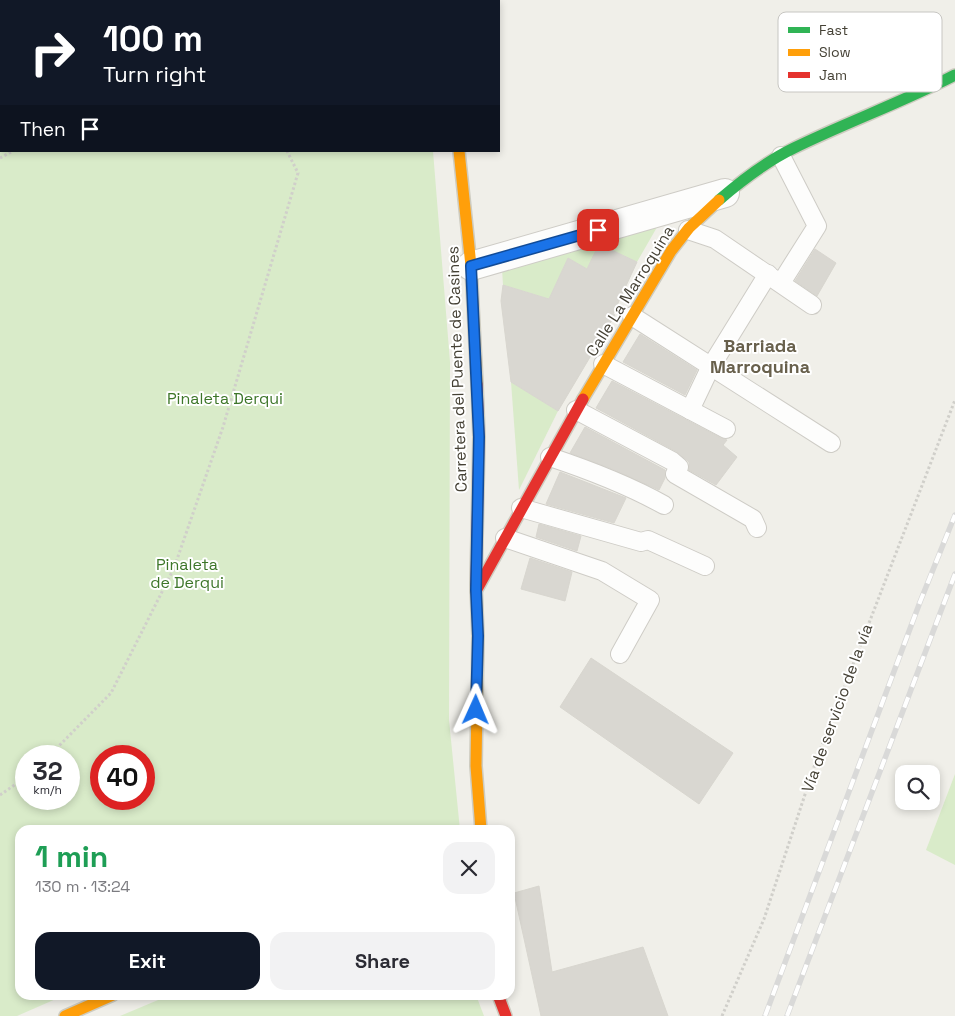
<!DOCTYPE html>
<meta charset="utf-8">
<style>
body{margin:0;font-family:"Space Grotesk",sans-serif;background:#f2f2f3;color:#2b2b33;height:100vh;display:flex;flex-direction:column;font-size:19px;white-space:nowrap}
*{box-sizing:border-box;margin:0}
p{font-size:16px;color:#7c7c81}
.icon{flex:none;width:28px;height:28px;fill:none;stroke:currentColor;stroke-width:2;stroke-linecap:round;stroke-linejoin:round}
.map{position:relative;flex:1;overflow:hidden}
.side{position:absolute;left:15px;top:825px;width:500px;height:175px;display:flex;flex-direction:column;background:#fff;border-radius:15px;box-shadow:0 2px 8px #0003}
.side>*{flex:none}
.hud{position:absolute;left:0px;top:0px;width:500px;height:152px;box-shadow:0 2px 8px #0003;background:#111827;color:#fff;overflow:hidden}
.controls{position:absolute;left:895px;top:765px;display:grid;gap:10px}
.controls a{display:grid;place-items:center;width:45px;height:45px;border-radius:10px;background:#fff;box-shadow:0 2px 8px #0003;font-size:25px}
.speed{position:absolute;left:15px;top:745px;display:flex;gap:10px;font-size:25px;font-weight:700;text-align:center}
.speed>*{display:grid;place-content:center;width:65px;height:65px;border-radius:50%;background:#fff;box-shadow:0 2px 8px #0003;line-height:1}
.speed small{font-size:12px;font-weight:400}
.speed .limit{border:8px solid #d22;background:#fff;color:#111}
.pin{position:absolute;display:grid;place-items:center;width:42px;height:42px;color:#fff;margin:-21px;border-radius:10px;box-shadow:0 2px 8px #0006}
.me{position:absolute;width:55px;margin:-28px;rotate:1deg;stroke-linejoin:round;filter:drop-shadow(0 0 4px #0008)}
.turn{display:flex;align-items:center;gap:18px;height:105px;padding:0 20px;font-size:22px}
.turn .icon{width:65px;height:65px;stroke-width:2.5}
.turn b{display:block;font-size:35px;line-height:42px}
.then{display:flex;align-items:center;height:48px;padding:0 20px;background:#0003;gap:10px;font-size:19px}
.round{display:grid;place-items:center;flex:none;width:52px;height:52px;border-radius:15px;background:#f2f2f3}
.summary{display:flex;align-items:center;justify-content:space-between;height:85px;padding:0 20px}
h1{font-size:30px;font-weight:700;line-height:38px;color:#1e9e55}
.action{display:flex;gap:10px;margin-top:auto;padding:10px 20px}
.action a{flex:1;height:58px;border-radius:15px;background:#111827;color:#fff;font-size:20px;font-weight:700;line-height:58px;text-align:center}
.action a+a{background:#f2f2f3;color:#2b2b33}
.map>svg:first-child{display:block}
.green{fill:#d9ebc9;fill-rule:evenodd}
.building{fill:#d9d7d1;stroke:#d8d6cf}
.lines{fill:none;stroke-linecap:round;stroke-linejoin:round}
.lane-casing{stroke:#ceccc6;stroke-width:20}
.street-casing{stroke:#ceccc6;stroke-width:30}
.fast-casing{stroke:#ceccc0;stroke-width:14}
.slow-casing{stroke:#ceccc0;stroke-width:14}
.jam-casing{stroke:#ceccc0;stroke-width:14}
.path{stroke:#d0cfca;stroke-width:3;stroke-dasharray:2.5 2.5;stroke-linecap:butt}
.lane{stroke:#fdfdfc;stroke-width:18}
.street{stroke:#fdfdfc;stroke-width:28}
.fast{stroke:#30b455;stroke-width:11}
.slow{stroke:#ff9f0a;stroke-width:11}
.jam{stroke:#e5322d;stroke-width:11}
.rail-casing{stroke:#d9d9d8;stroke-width:5.5}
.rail{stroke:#fff;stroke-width:4;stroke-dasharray:11;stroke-linecap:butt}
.route-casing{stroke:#114b97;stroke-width:12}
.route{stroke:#1a73e8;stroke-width:9}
.labels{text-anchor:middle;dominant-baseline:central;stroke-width:4;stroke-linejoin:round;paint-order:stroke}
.street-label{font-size:16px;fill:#454135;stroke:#fff}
.park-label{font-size:16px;fill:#3d7629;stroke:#fff}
.neighbourhood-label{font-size:18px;font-weight:bold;fill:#68604c;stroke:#fff}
.key{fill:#fff;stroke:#c7c6c2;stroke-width:1}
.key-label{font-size:14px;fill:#454135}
</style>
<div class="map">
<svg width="955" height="1016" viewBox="0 0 955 1016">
<rect width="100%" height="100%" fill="#f0efe9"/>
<!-- green -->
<g class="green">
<path d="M 0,0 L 310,1 L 1,1 L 1,151 L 433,151 L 450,362 L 449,720 L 460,830 L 20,830 L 20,995 L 65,995 L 17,1016 L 0,1016 ZM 69,756 L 69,799 L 26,799 L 26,756 ZM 101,756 L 144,756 L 144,799 L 101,799 Z"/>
<path d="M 660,222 L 637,262 L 599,244 L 587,269 L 568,258 L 549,299 L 503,285 L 502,269 Z"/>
<path d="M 511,382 L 558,411 L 519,490 Z"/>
<path d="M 955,774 L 955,865 L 926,850 Z"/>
<path d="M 170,995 L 476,995 L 484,1016 L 120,1016 Z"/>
</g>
<!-- building -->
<g class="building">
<path d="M 601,245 L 637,262 L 613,314 L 615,315 L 558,411 L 511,382 L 501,301 L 503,285 L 549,299 L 568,258 L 587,269 L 598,246 Z"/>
<path d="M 815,249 L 836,263 L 817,296 L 795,281 Z"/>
<path d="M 640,334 L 697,370 L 685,395 L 623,362 Z"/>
<path d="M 612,381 L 721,438 L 727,440 L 723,445 L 737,457 L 716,485 L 689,470 L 689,462 L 677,452 L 596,408 Z"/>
<path d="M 585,427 L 665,470 L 665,478 L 659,490 L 612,469 L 570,453 Z"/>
<path d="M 560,472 L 626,498 L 614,523 L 546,504 Z"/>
<path d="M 539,524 L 581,536 L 577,551 L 536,537 Z"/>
<path d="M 530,558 L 572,572 L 565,601 L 521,589 Z"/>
<path d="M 591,658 L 733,753 L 699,804 L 560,707 Z"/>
<path d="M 539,886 L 552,972 L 643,947 L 668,1016 L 541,1016 L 514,893 Z"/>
</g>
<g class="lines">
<!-- lane casing -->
<g class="lane-casing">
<g id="lane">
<path d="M 781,156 L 817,226 L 781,283"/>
<path d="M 688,230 L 715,239 L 812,305"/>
<path d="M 632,316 L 831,443"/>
<path d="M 603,364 L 726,429"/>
<path d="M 576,410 L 672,461 L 679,467 L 675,474 L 753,519 L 757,528"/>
<path d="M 690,410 L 710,368 L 768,274"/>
<path d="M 550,457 C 589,470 628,485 664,505"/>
<path d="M 521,508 L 641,542 L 648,540 L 705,566"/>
<path d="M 505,538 L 602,571 L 650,600 L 620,654"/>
</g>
</g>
<!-- street casing -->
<g class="street-casing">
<path id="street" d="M 471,266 L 725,193"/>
</g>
<!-- fast casing -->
<g class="fast-casing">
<path id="fast" d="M 719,200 C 742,180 767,161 794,148 C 847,122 903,102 955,75"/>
</g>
<!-- slow casing -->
<g class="slow-casing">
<g id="slow">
<path d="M 436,0 L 436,1"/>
<path d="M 459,151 L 471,266 L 477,384"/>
<path d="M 583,399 L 671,251 L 689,228 L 719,200"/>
<path d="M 476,585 L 478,636 L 476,766 L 481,830"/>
<path d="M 65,1016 L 113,995"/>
</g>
</g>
<!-- jam casing -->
<g class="jam-casing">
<g id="jam">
<path d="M 476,585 L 479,437 L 477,384"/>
<path d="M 476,591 L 583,399"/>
<path d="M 498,995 L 506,1016"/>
</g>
</g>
<!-- path -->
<g class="path">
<path d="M 206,0 L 206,1"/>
<path d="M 0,158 L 13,151"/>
<path d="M 49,756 L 111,693 L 174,568 L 223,427 L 298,173 L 287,151"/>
<path d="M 0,795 L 26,777"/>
<path d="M 722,1016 L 764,919 L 817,758 L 955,400"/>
</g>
<!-- lane -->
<use href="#lane" class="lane"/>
<!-- street -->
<use href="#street" class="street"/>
<!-- fast -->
<use href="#fast" class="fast"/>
<!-- slow -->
<use href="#slow" class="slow"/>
<!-- jam -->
<use href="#jam" class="jam"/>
<!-- rail casing -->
<g class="rail-casing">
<g id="rail">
<path d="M 765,1016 L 920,602 L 955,515"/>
<path d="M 787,1016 L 955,574"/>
</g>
</g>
<!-- rail -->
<use href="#rail" class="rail"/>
</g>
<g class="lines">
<!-- route casing -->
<g class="route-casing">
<path id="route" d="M 476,710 L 478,636 L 476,590 L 479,437 L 471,266 L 598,230"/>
</g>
<!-- route -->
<use href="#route" class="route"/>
</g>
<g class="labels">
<!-- street labels -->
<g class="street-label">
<text transform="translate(630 291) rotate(-58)">Calle La Marroquina</text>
<text transform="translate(457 369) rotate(-92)">Carretera del Puente de Casines</text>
<text transform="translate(837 708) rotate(-70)">Vía de servicio de la vía</text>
</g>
<!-- park labels -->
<g class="park-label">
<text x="225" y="398">Pinaleta Derqui</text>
<text x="187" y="564">Pinaleta<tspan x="187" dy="18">de Derqui</tspan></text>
</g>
<!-- neighbourhood labels -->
<g class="neighbourhood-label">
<text x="760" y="345">Barriada<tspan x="760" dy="21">Marroquina</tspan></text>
</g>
</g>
<!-- legend -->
<rect x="778" y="12" width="164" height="80" rx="8" class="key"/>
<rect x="788" y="27" width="22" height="6" fill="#30b455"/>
<rect x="788" y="49" width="22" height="7" fill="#ff9f0a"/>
<rect x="788" y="72" width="22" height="6" fill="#e5322d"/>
<g class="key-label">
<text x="819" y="35">Fast</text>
<text x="819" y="57">Slow</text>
<text x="819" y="80">Jam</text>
</g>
</svg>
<div class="controls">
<a><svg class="icon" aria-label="search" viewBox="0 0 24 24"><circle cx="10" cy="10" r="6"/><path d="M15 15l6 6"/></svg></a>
</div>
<div class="speed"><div>32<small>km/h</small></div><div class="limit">40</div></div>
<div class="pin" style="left:598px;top:230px;background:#d93025"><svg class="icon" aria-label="arrive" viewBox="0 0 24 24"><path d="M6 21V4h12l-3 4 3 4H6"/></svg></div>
<svg class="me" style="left:476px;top:710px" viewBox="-20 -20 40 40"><path d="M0-17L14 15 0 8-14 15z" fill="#1a73e8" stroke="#fff" stroke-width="4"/></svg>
<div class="hud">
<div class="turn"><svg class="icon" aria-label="right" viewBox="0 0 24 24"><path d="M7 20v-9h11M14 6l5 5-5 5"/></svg><div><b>100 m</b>Turn right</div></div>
<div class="then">Then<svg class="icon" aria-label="arrive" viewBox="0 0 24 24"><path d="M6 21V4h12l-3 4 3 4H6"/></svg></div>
</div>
<section class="side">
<div class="summary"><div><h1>1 min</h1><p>130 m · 13:24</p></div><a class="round"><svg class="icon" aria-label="close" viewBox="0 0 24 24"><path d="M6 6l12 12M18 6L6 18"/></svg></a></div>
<div class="action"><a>Exit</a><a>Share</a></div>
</section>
</div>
